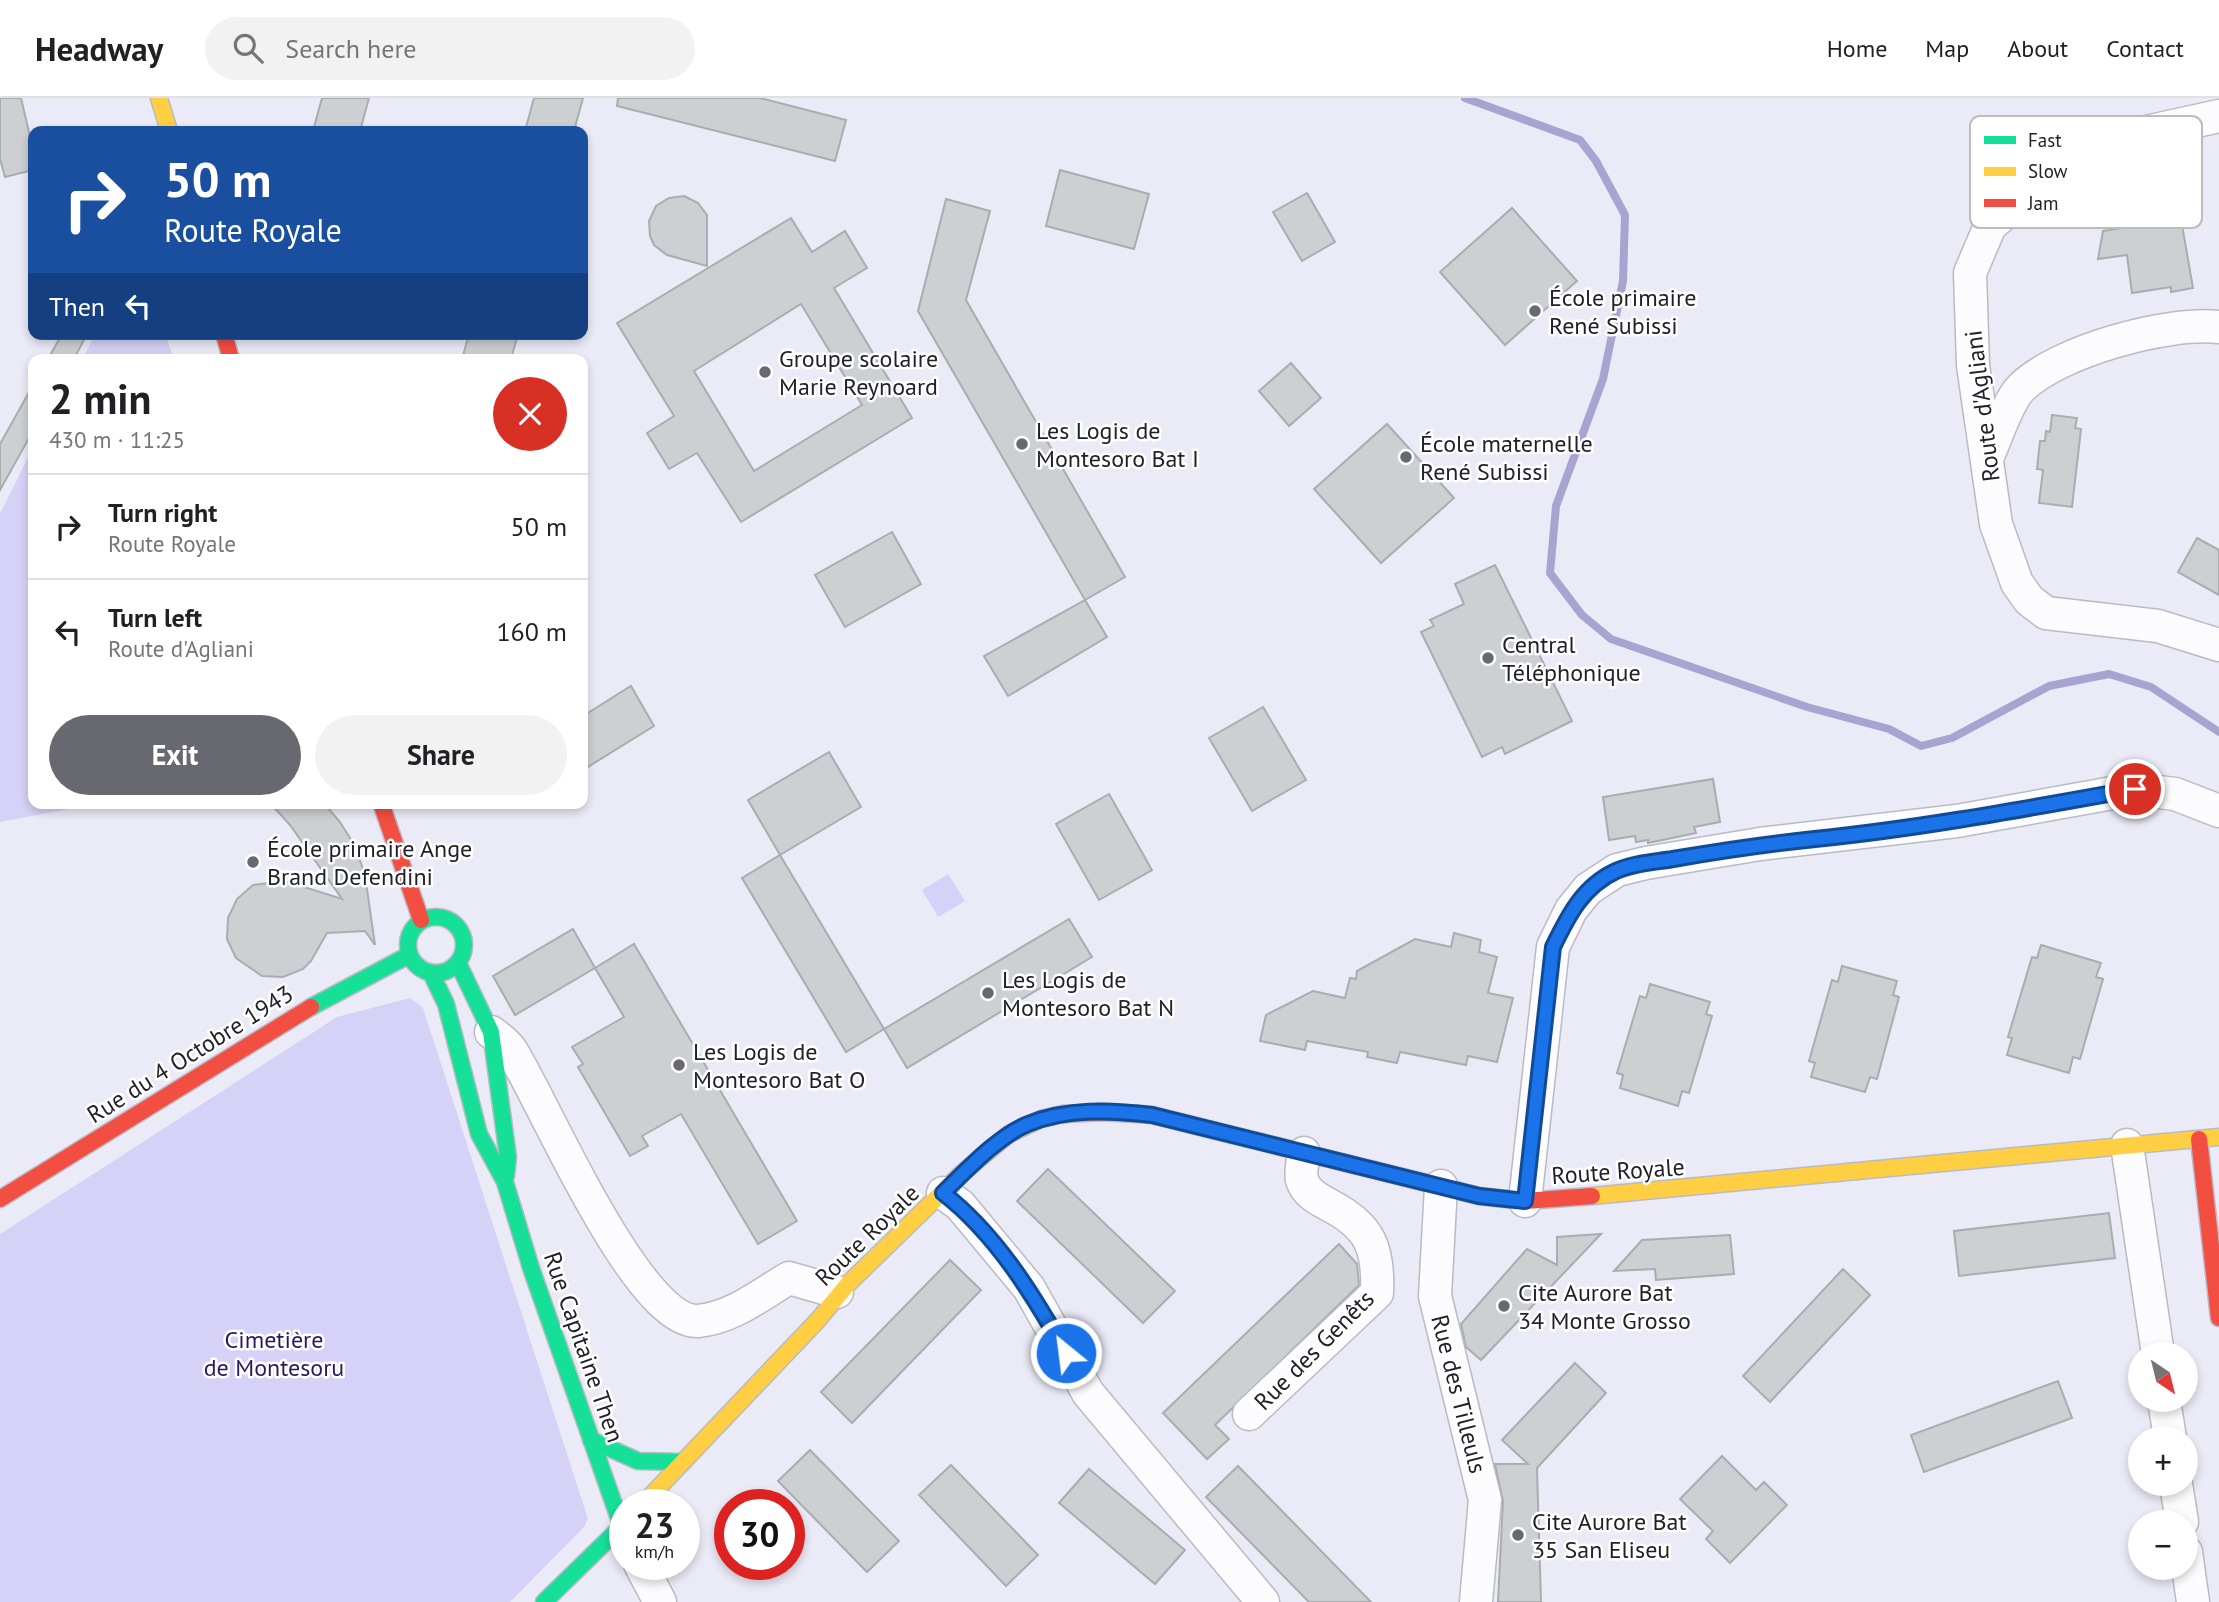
<!DOCTYPE html>
<meta charset="utf-8">
<style>
body{margin:0;font-family:"PT Sans",sans-serif;background:#f2f2f2;color:#202124;height:100vh;display:flex;flex-direction:column;font-size:26px;white-space:nowrap}
*{box-sizing:border-box;margin:0}
p{font-size:23px;color:#757577}
.icon{flex:none;width:38px;height:38px;fill:none;stroke:currentColor;stroke-width:2;stroke-linecap:round;stroke-linejoin:round}
.map{position:relative;flex:1;overflow:hidden}
.sheet{position:absolute;left:28px;top:256px;width:560px;height:455px;display:flex;flex-direction:column;background:#fff;border-radius:14px;box-shadow:0 4px 10px #0003}
.sheet>*{flex:none}
.guide{position:absolute;left:28px;top:28px;width:560px;height:214px;border-radius:14px;box-shadow:0 4px 10px #0003;background:#1a4fa0;color:#fff;overflow:hidden}
.needle{width:46px;rotate:145deg}
.buttons{position:absolute;left:2128px;top:1244px;display:grid;gap:14px}
.buttons a{display:grid;place-items:center;width:70px;height:70px;border-radius:50%;background:#fff;box-shadow:0 4px 10px #0003;font-size:35px}
.speed{position:absolute;left:609px;top:1391px;display:flex;gap:14px;font-size:35px;font-weight:700;text-align:center}
.speed>*{display:grid;place-content:center;width:91px;height:91px;border-radius:50%;background:#fff;box-shadow:0 4px 10px #0003;line-height:1}
.speed small{font-size:18px;font-weight:400}
.speed .limit{border:10px solid #d22;background:#fff;color:#111}
.pin{position:absolute;display:grid;place-items:center;width:60px;height:60px;color:#fff;margin:-30px;border:4px solid #fff;border-radius:50%;box-shadow:0 2px 7px #0007}
.me{position:absolute;width:77px;margin:-38px;rotate:331deg;stroke-linejoin:round;filter:drop-shadow(0 0 5px #0008)}
.turn{display:flex;align-items:center;gap:24px;height:147px;padding:0 21px;font-size:32px}
.turn .icon{width:91px;height:91px;stroke-width:2.5}
.turn b{display:block;font-size:49px;line-height:60px}
.then{display:flex;align-items:center;height:66px;padding:0 21px;background:#0003;gap:14px;font-size:26px}
.round{display:grid;place-items:center;flex:none;width:74px;height:74px;border-radius:37px;background:#f2f2f2}
.headline{display:flex;align-items:center;justify-content:space-between;height:119px;padding:0 21px}
h1{font-size:42px;font-weight:600;line-height:52px}
.button{display:flex;gap:14px;margin-top:auto;padding:14px 21px}
.button a{flex:1;height:80px;border-radius:42px;background:#686871;color:#fff;font-size:28px;font-weight:600;line-height:80px;text-align:center}
.button a+a{background:#f2f2f2;color:#202124}
ul{padding:0;list-style:none}
li{display:flex;align-items:center;gap:21px;height:105px;padding:0 21px;border-top:2px solid #e0e0e0}
li div{flex:1}
li b{display:block;font-size:26px}
li em{font-style:normal}
header{display:flex;align-items:center;gap:42px;box-sizing:border-box;height:98px;padding:0 35px;background:#fff;border-bottom:2px solid #e0e0e0}
header strong{font-size:33px}
nav{display:flex;gap:38px;margin-inline-start:auto;font-size:24px}
.search{width:490px;height:63px;background:#f2f2f2;display:flex;align-items:center;gap:18px;box-sizing:border-box;padding:0 24px;border-radius:38px;color:#757577;font-size:26px}
.map>svg:first-child{display:block}
.green{fill:#d6d2f7}
.lines{fill:none;stroke-linecap:round;stroke-linejoin:round}
.stream{stroke:#a8a3d0;stroke-width:8}
.building{fill:#ccd0d2;stroke:#a9adaf;stroke-width:2;fill-rule:evenodd}
.street-casing{stroke:#babac4;stroke-width:35}
.fast-casing{stroke:#babac4;stroke-width:19}
.slow-casing{stroke:#babac4;stroke-width:19}
.jam-casing{stroke:#babac4;stroke-width:19}
.street{stroke:#fcfcfe;stroke-width:32}
.fast{stroke:#16e098;stroke-width:16}
.slow{stroke:#ffcf43;stroke-width:16}
.jam{stroke:#f24e42;stroke-width:16}
.route-casing{stroke:#114b97;stroke-width:18}
.route{stroke:#1a73e8;stroke-width:12}
.poi-dot{fill:#686871;stroke:#fff;stroke-width:2.5}
.labels{text-anchor:middle;dominant-baseline:central;stroke-width:5;stroke-linejoin:round;paint-order:stroke}
.poi-label{font-size:24px;fill:#212129;stroke:#fff;text-anchor:start}
.street-label{font-size:24px;fill:#212129;stroke:#fff}
.park-label{font-size:24px;fill:#2b185f;stroke:#fff}
.key{fill:#fff;stroke:#bcbcbf;stroke-width:2}
.key-label{font-size:19px;fill:#212129}
</style>
<header>
<strong>Headway</strong>
<div class="search"><svg class="icon" aria-label="search" viewBox="0 0 24 24"><circle cx="10" cy="10" r="6"/><path d="M15 15l6 6"/></svg>Search here</div>
<nav><a>Home</a><a>Map</a><a>About</a><a>Contact</a></nav>
</header>
<div class="map">
<svg width="2219" height="1504" viewBox="0 0 2219 1504">
<rect width="100%" height="100%" fill="#ebebf7"/>
<!-- green -->
<g class="green">
<path d="M 96,236 L 165,236 L 174,261 L 82,261 Z"/>
<path d="M 33,349 L 33,705 L 101,705 L 0,724 L 0,416 Z"/>
<path d="M 948,776 L 965,803 L 938,819 L 922,792 Z"/>
<path d="M 410,900 L 423,910 L 588,1421 L 584,1429 L 510,1504 L 0,1504 L 0,1136 L 337,919 Z"/>
</g>
<g class="lines">
<!-- stream -->
<path class="stream" d="M 1465,0 L 1580,42 L 1596,63 L 1625,117 L 1623,183 L 1603,281 L 1556,408 L 1550,475 L 1582,517 L 1611,541 L 1807,609 L 1889,631 L 1921,648 L 1952,640 L 2049,588 L 2109,576 L 2151,589 L 2219,634"/>
</g>
<!-- building -->
<g class="building">
<path d="M 0,0 L 21,0 L 33,51 L 33,72 L 5,79 L 0,61 Z"/>
<path d="M 322,0 L 369,0 L 360,33 L 313,33 Z"/>
<path d="M 534,0 L 583,0 L 574,33 L 525,33 Z"/>
<path d="M 618,0 L 760,0 L 846,22 L 835,63 L 617,8 Z"/>
<path d="M 1060,72 L 1149,96 L 1134,151 L 1046,128 Z"/>
<path d="M 1307,95 L 1335,144 L 1302,163 L 1273,114 Z"/>
<path d="M 684,98 L 698,105 L 707,117 L 707,168 L 667,157 L 654,147 L 650,138 L 649,123 L 656,108 L 669,100 Z"/>
<path d="M 946,101 L 990,113 L 966,202 L 1125,479 L 1085,502 L 918,213 Z"/>
<path d="M 1512,110 L 1577,183 L 1505,247 L 1440,174 Z"/>
<path d="M 791,120 L 812,154 L 845,133 L 867,170 L 834,190 L 912,320 L 741,424 L 697,355 L 669,371 L 647,335 L 674,318 L 617,225 ZM 801,206 L 862,307 L 754,373 L 694,273 Z"/>
<path d="M 2181,121 L 2193,190 L 2171,194 L 2171,189 L 2132,195 L 2127,157 L 2098,161 L 2103,133 Z"/>
<path d="M 62,236 L 87,236 L 74,261 L 48,261 Z"/>
<path d="M 469,236 L 518,236 L 511,261 L 462,261 Z"/>
<path d="M 1291,265 L 1321,300 L 1289,328 L 1259,293 Z"/>
<path d="M 33,287 L 33,333 L 0,392 L 0,346 Z"/>
<path d="M 2052,317 L 2077,320 L 2075,330 L 2081,331 L 2072,409 L 2039,405 L 2043,372 L 2037,371 L 2040,343 L 2045,343 L 2046,333 L 2050,334 Z"/>
<path d="M 1387,326 L 1454,400 L 1381,465 L 1314,391 Z"/>
<path d="M 892,434 L 921,486 L 845,529 L 815,477 Z"/>
<path d="M 2197,440 L 2219,452 L 2219,497 L 2178,474 Z"/>
<path d="M 1495,467 L 1572,623 L 1505,656 L 1502,649 L 1482,659 L 1421,534 L 1434,528 L 1430,522 L 1464,506 L 1455,486 Z"/>
<path d="M 1085,502 L 1107,539 L 1008,598 L 984,558 Z"/>
<path d="M 631,588 L 654,628 L 583,672 L 583,618 Z"/>
<path d="M 1263,609 L 1306,682 L 1252,713 L 1209,640 Z"/>
<path d="M 829,654 L 861,709 L 780,757 L 748,702 Z"/>
<path d="M 1713,681 L 1720,724 L 1694,729 L 1696,735 L 1648,745 L 1648,742 L 1636,744 L 1635,738 L 1609,742 L 1603,699 Z"/>
<path d="M 1109,696 L 1152,772 L 1099,802 L 1056,726 Z"/>
<path d="M 270,705 L 324,705 L 340,724 L 355,748 L 365,777 L 375,847 L 365,833 L 327,835 L 311,863 L 303,871 L 283,879 L 262,878 L 236,860 L 227,841 L 228,820 L 237,801 L 253,787 L 285,783 L 342,801 L 290,727 Z"/>
<path d="M 780,757 L 884,931 L 846,954 L 742,780 Z"/>
<path d="M 1069,821 L 1092,859 L 907,970 L 884,931 Z"/>
<path d="M 573,831 L 595,870 L 515,917 L 493,878 Z"/>
<path d="M 1454,835 L 1481,842 L 1479,854 L 1497,859 L 1488,895 L 1513,900 L 1497,964 L 1468,958 L 1466,967 L 1400,954 L 1397,965 L 1367,959 L 1368,954 L 1307,943 L 1305,952 L 1260,943 L 1266,917 L 1313,893 L 1345,900 L 1350,880 L 1356,881 L 1357,873 L 1415,841 L 1451,849 Z"/>
<path d="M 634,846 L 797,1123 L 758,1146 L 681,1016 L 642,1038 L 648,1048 L 630,1058 L 578,969 L 583,966 L 572,949 L 624,919 L 595,870 Z"/>
<path d="M 2041,847 L 2101,865 L 2096,879 L 2103,881 L 2080,961 L 2073,959 L 2069,975 L 2007,957 L 2012,940 L 2008,939 L 2032,859 L 2037,860 Z"/>
<path d="M 1842,868 L 1897,883 L 1893,897 L 1899,899 L 1877,981 L 1870,979 L 1865,994 L 1811,979 L 1815,965 L 1809,963 L 1832,882 L 1838,884 Z"/>
<path d="M 1650,886 L 1710,904 L 1706,916 L 1712,918 L 1689,995 L 1682,993 L 1678,1008 L 1620,990 L 1623,977 L 1617,975 L 1640,898 L 1646,900 Z"/>
<path d="M 1048,1071 L 1175,1193 L 1143,1225 L 1017,1103 Z"/>
<path d="M 2109,1115 L 2115,1160 L 1959,1178 L 1954,1133 Z"/>
<path d="M 1601,1136 L 1481,1262 L 1466,1249 L 1461,1226 L 1527,1151 L 1557,1167 L 1557,1139 Z"/>
<path d="M 1730,1137 L 1734,1176 L 1656,1182 L 1655,1171 L 1614,1173 L 1642,1142 Z"/>
<path d="M 1339,1146 L 1357,1166 L 1359,1187 L 1215,1327 L 1229,1341 L 1207,1361 L 1163,1315 Z"/>
<path d="M 950,1162 L 981,1192 L 852,1325 L 821,1294 Z"/>
<path d="M 1843,1171 L 1870,1197 L 1770,1304 L 1743,1278 Z"/>
<path d="M 1575,1265 L 1606,1295 L 1537,1370 L 1541,1504 L 1498,1504 L 1503,1403 L 1495,1366 L 1528,1366 L 1502,1342 Z"/>
<path d="M 2058,1283 L 2072,1320 L 1924,1374 L 1911,1337 Z"/>
<path d="M 810,1352 L 899,1443 L 867,1474 L 778,1383 Z"/>
<path d="M 1722,1358 L 1756,1392 L 1764,1384 L 1787,1407 L 1730,1465 L 1706,1441 L 1713,1433 L 1680,1401 Z"/>
<path d="M 951,1367 L 1038,1457 L 1006,1488 L 919,1397 Z"/>
<path d="M 1238,1368 L 1371,1504 L 1309,1504 L 1206,1399 Z"/>
<path d="M 1089,1371 L 1185,1452 L 1155,1486 L 1059,1405 Z"/>
</g>
<g class="lines">
<!-- street casing -->
<g class="street-casing">
<g id="street">
<path d="M 2219,18 L 2146,34 L 2084,61 L 2030,93 L 1990,128 L 1970,175 L 1973,267 L 1996,426 L 2017,485 L 2029,502 L 2046,515 L 2158,528 L 2219,547"/>
<path d="M 1988,358 C 1996,340 2008,303 2021,290 C 2058,253 2168,223 2219,229"/>
<path d="M 491,934 C 498,939 506,945 511,952 C 542,1000 637,1226 698,1223 C 732,1220 760,1197 789,1180 L 837,1194"/>
<path d="M 2127,1047 L 2158,1256"/>
<path d="M 1441,1088 L 1435,1198 L 1485,1402 L 1476,1504"/>
<path d="M 943,1095 L 960,1107 L 1029,1190 L 1088,1295 L 1263,1504"/>
<path d="M 1525,1103 L 1553,849 L 1571,812 L 1588,791 L 1617,772 L 1646,765 L 1760,746 L 1957,723 L 2135,691 L 2175,696 L 2219,713"/>
<path d="M 2164,1302 L 2170,1340"/>
<path d="M 1249,1316 L 1377,1195 C 1379,1150 1370,1128 1329,1107 C 1318,1101 1306,1095 1302,1082 C 1300,1074 1303,1062 1304,1055"/>
<path d="M 2176,1386 L 2182,1424"/>
<path d="M 2186,1454 L 2193,1504"/>
<path d="M 640,1466 L 660,1504"/>
</g>
</g>
<!-- fast casing -->
<g class="fast-casing">
<g id="fast">
<circle cx="436" cy="847" r="28"/>
<path d="M 458,865 L 491,934 L 508,1059 L 506,1078"/>
<path d="M 431,875 L 446,906 L 479,1036 L 505,1084 L 531,1170 L 622,1429"/>
<path d="M 311,909 L 409,857"/>
<path d="M 591,1342 L 638,1363 L 683,1364"/>
<path d="M 544,1504 L 625,1425"/>
</g>
</g>
<!-- slow casing -->
<g class="slow-casing">
<g id="slow">
<path d="M 159,0 L 169,33"/>
<path d="M 1592,1098 L 2219,1039"/>
<path d="M 642,1407 L 818,1222 L 848,1186 L 961,1076 L 1009,1036 L 1041,1021 L 1063,1016"/>
</g>
</g>
<!-- jam casing -->
<g class="jam-casing">
<g id="jam">
<path d="M 224,236 L 231,261"/>
<path d="M 381,705 L 421,822"/>
<path d="M 1063,1016 L 1105,1014 L 1152,1017 L 1479,1098 L 1525,1103 L 1592,1098"/>
<path d="M 2199,1041 L 2219,1220"/>
<path d="M 0,1101 L 311,909"/>
</g>
</g>
<!-- street -->
<use href="#street" class="street"/>
<!-- fast -->
<use href="#fast" class="fast"/>
<!-- slow -->
<use href="#slow" class="slow"/>
<!-- jam -->
<use href="#jam" class="jam"/>
</g>
<g class="lines">
<!-- route casing -->
<g class="route-casing">
<path id="route" d="M 1066,1255 C 1034,1198 996,1136 943,1095 C 966,1073 998,1038 1028,1026 C 1067,1010 1111,1012 1152,1017 L 1479,1098 L 1525,1103 L 1553,849 C 1568,818 1583,788 1616,773 C 1633,765 1655,764 1673,761 C 1720,753 1767,746 1815,741 C 1923,730 2029,710 2135,691"/>
</g>
<!-- route -->
<use href="#route" class="route"/>
</g>
<!-- markers -->
<g class="poi-dot">
<circle cx="1535" cy="213" r="7"/>
<circle cx="765" cy="274" r="7"/>
<circle cx="1022" cy="346" r="7"/>
<circle cx="1406" cy="359" r="7"/>
<circle cx="1488" cy="560" r="7"/>
<circle cx="253" cy="764" r="7"/>
<circle cx="988" cy="895" r="7"/>
<circle cx="679" cy="967" r="7"/>
<circle cx="1504" cy="1208" r="7"/>
<circle cx="1518" cy="1437" r="7"/>
</g>
<g class="labels">
<!-- poi labels -->
<g class="poi-label">
<text x="1549" y="199">École primaire<tspan x="1549" dy="28">René Subissi</tspan></text>
<text x="779" y="260">Groupe scolaire<tspan x="779" dy="28">Marie Reynoard</tspan></text>
<text x="1036" y="332">Les Logis de<tspan x="1036" dy="28">Montesoro Bat I</tspan></text>
<text x="1420" y="345">École maternelle<tspan x="1420" dy="28">René Subissi</tspan></text>
<text x="1502" y="546">Central<tspan x="1502" dy="28">Téléphonique</tspan></text>
<text x="267" y="750">École primaire Ange<tspan x="267" dy="28">Brand Defendini</tspan></text>
<text x="1002" y="881">Les Logis de<tspan x="1002" dy="28">Montesoro Bat N</tspan></text>
<text x="693" y="953">Les Logis de<tspan x="693" dy="28">Montesoro Bat O</tspan></text>
<text x="1518" y="1194">Cite Aurore Bat<tspan x="1518" dy="28">34 Monte Grosso</tspan></text>
<text x="1532" y="1423">Cite Aurore Bat<tspan x="1532" dy="28">35 San Eliseu</tspan></text>
</g>
<!-- street labels -->
<g class="street-label">
<text transform="translate(1982 308) rotate(-97)">Route d'Agliani</text>
<text transform="translate(190 956) rotate(-32)">Rue du 4 Octobre 1943</text>
<text transform="translate(1618 1073) rotate(-4)">Route Royale</text>
<text transform="translate(867 1137) rotate(-44)">Route Royale</text>
<text transform="translate(584 1249) rotate(71)">Rue Capitaine Then</text>
<text transform="translate(1314 1252) rotate(-45)">Rue des Genêts</text>
<text transform="translate(1459 1296) rotate(76)">Rue des Tilleuls</text>
</g>
<!-- park labels -->
<g class="park-label">
<text x="274" y="1241">Cimetière<tspan x="274" dy="28">de Montesoru</tspan></text>
</g>
</g>
<!-- legend -->
<rect x="1970" y="18" width="232" height="112" rx="10" class="key"/>
<rect x="1984" y="38" width="32" height="8" fill="#16e098"/>
<rect x="1984" y="69" width="32" height="9" fill="#ffcf43"/>
<rect x="1984" y="101" width="32" height="8" fill="#f24e42"/>
<g class="key-label">
<text x="2028" y="49">Fast</text>
<text x="2028" y="80">Slow</text>
<text x="2028" y="112">Jam</text>
</g>
</svg>
<div class="buttons">
<a><svg class="needle" viewBox="-14 -14 28 28"><path d="M0-13l5 13h-10z" fill="#e53935"/><path d="M0 13l5-13h-10z" fill="#757577"/></svg></a>
<a>+</a>
<a>−</a>
</div>
<div class="speed"><div>23<small>km/h</small></div><div class="limit">30</div></div>
<div class="pin" style="left:2135px;top:691px;background:#d93025"><svg class="icon" aria-label="arrive" viewBox="0 0 24 24"><path d="M6 21V4h12l-3 4 3 4H6"/></svg></div>
<svg class="me" style="left:1066px;top:1255px" viewBox="-20 -20 40 40"><circle r="17" fill="#1a73e8" stroke="#fff" stroke-width="3"/><path d="M0-11L8 9 0 5-8 9z" fill="#fff"/></svg>
<div class="guide">
<div class="turn"><svg class="icon" aria-label="right" viewBox="0 0 24 24"><path d="M7 20v-9h11M14 6l5 5-5 5"/></svg><div><b>50 m</b>Route Royale</div></div>
<div class="then">Then<svg class="icon" aria-label="left" viewBox="0 0 24 24"><path d="M17 20v-9H6M10 6l-5 5 5 5"/></svg></div>
</div>
<section class="sheet">
<div class="headline"><div><h1>2 min</h1><p>430 m · 11:25</p></div><a class="round" style="background:#d93025;color:#fff"><svg class="icon" aria-label="close" viewBox="0 0 24 24"><path d="M6 6l12 12M18 6L6 18"/></svg></a></div>
<ul>
<li><svg class="icon" aria-label="right" viewBox="0 0 24 24"><path d="M7 20v-9h11M14 6l5 5-5 5"/></svg><div><b>Turn right</b><p>Route Royale</p></div><em>50 m</em></li>
<li><svg class="icon" aria-label="left" viewBox="0 0 24 24"><path d="M17 20v-9H6M10 6l-5 5 5 5"/></svg><div><b>Turn left</b><p>Route d'Agliani</p></div><em>160 m</em></li>
</ul>
<div class="button"><a>Exit</a><a>Share</a></div>
</section>
</div>
